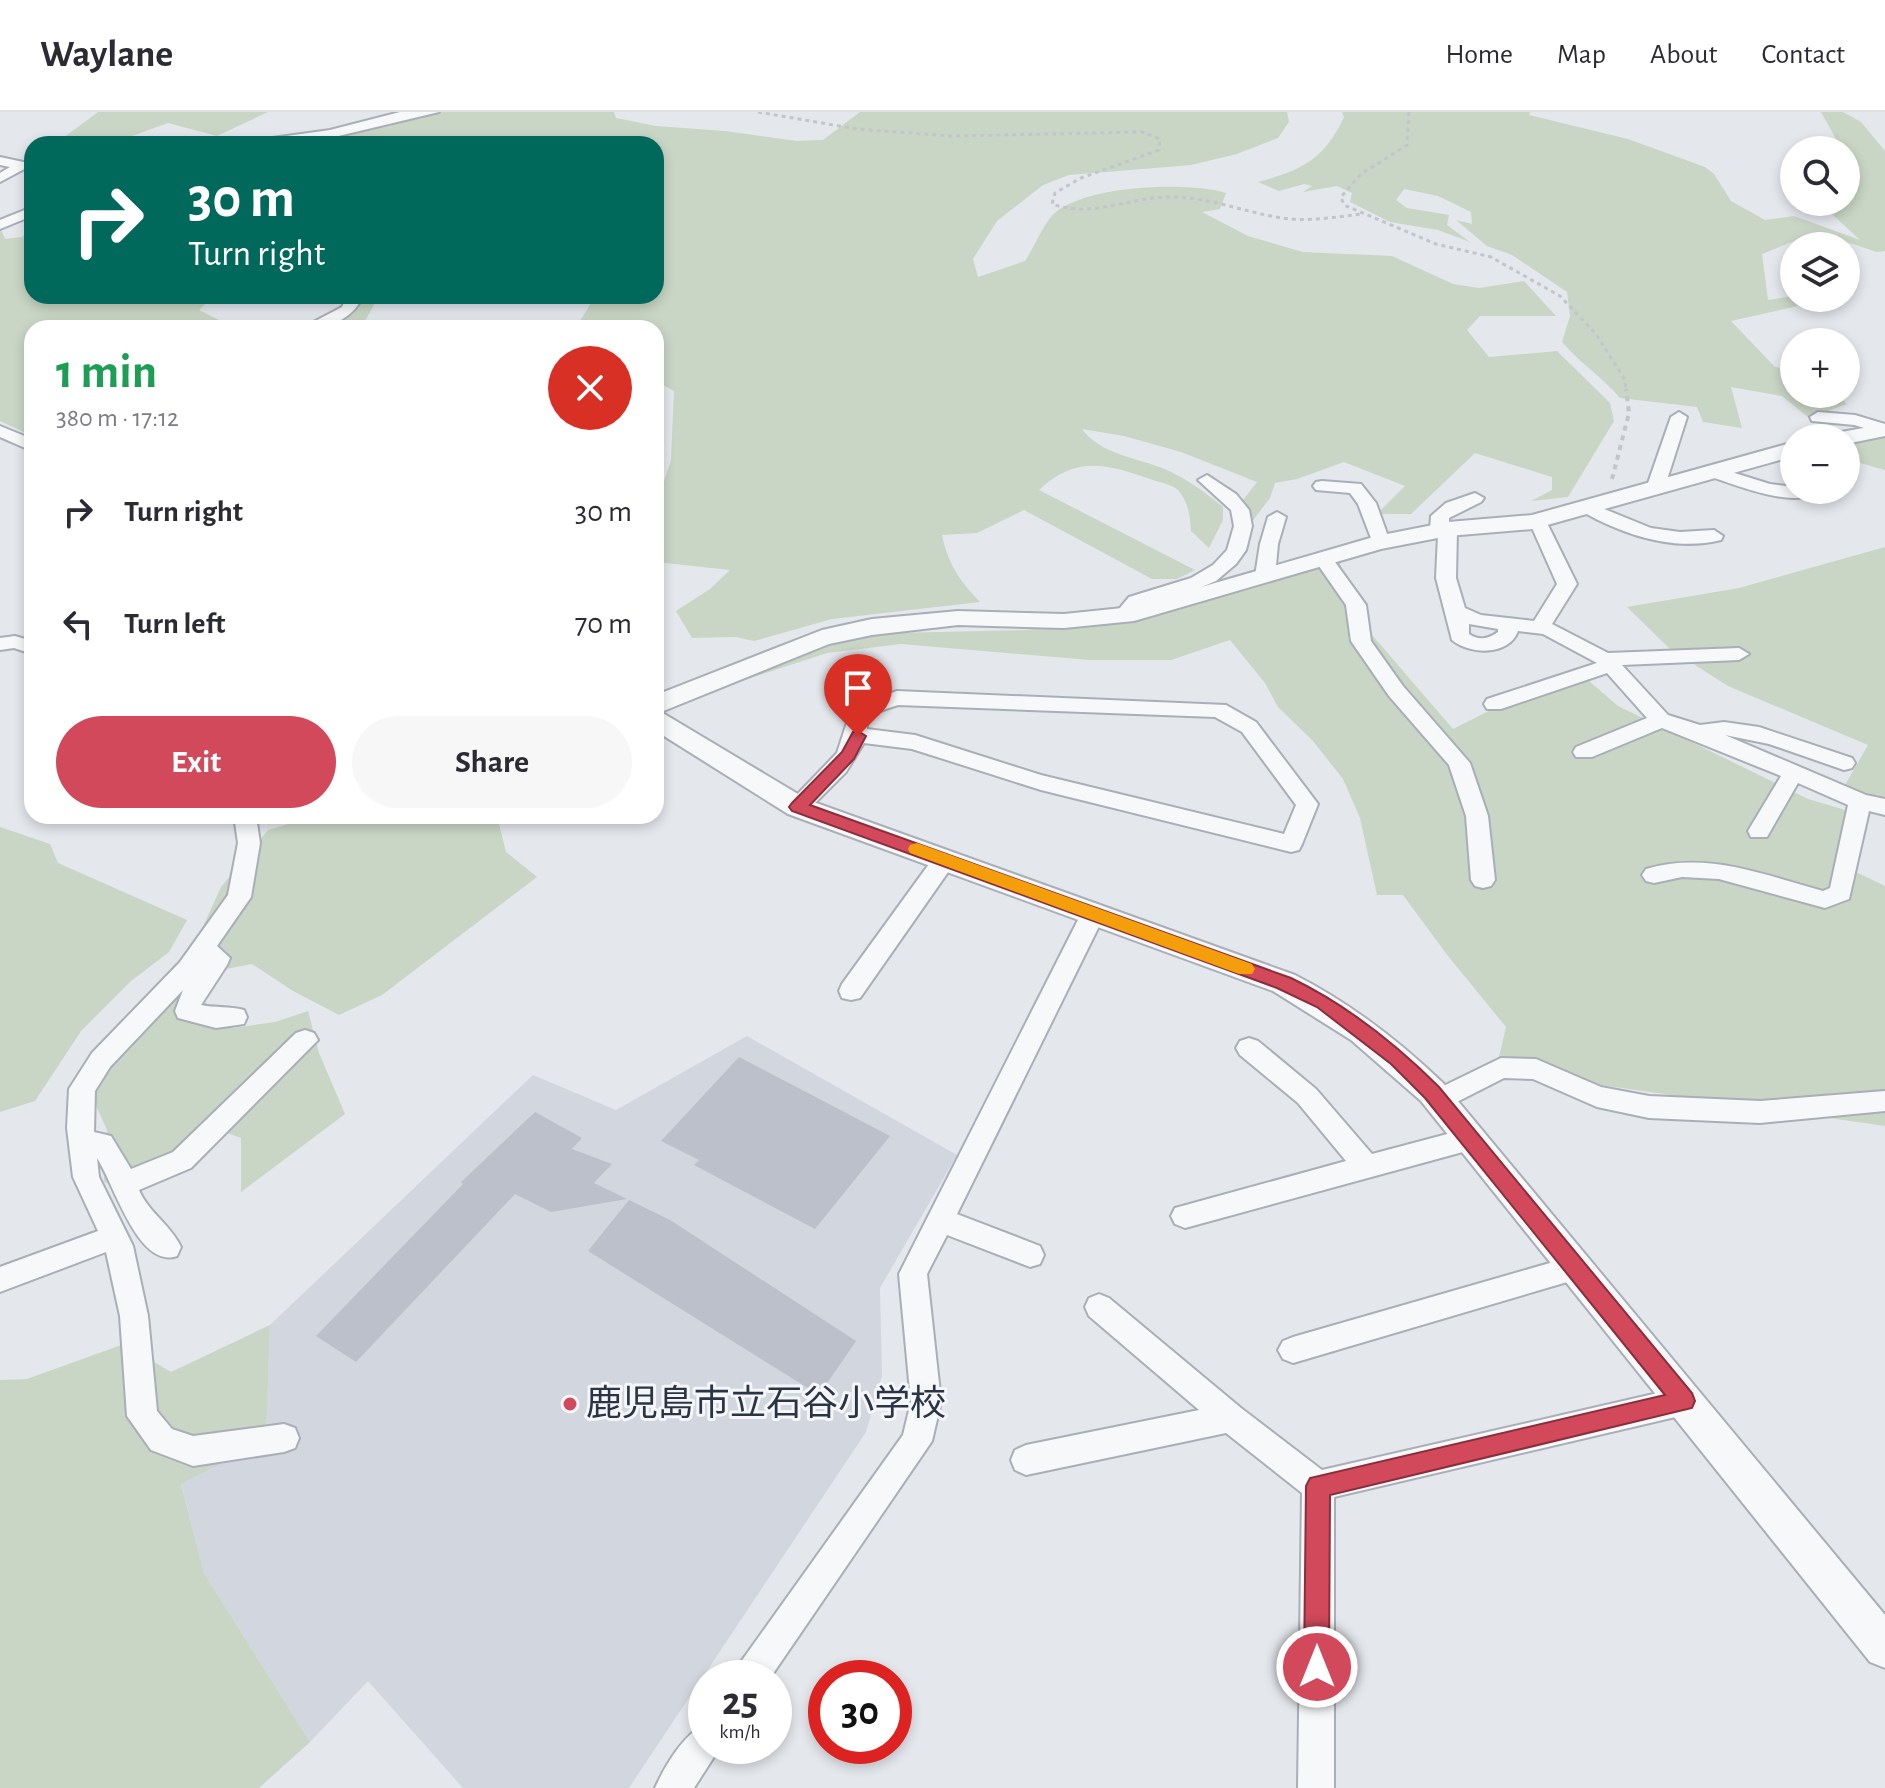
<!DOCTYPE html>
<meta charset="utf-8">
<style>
body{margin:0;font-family:"Alegreya Sans","Noto Sans JP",sans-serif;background:#f7f7f7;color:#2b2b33;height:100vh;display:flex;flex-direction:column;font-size:30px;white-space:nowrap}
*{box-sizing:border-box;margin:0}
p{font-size:26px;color:#7c7c81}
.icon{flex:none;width:44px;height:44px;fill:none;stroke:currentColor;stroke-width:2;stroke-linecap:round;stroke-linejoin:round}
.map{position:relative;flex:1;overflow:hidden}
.details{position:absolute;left:24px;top:208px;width:640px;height:504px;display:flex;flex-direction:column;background:#fff;border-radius:24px;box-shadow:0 4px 12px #0003}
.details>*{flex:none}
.banner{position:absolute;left:24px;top:24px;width:640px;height:168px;border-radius:24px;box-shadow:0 4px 12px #0003;background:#00695c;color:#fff;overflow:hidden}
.buttons{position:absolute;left:1780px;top:24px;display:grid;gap:16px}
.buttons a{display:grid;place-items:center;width:80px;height:80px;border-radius:50%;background:#fff;box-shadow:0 4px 12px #0003;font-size:40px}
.speed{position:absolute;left:688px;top:1548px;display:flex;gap:16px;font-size:40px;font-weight:700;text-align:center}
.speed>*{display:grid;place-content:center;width:104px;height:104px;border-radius:50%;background:#fff;box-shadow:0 4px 12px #0003;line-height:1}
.speed small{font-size:20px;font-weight:400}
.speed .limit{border:12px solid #d22;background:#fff;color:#111}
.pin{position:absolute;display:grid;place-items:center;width:68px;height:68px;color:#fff;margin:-82px -34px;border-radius:50% 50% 50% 0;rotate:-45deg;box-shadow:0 0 8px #0007}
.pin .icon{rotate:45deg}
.me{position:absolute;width:88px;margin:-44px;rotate:0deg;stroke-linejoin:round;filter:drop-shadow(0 0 6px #0008)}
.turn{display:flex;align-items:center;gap:28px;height:168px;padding:0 32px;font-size:36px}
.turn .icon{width:104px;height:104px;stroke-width:2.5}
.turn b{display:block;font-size:56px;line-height:68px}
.round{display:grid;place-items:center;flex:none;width:84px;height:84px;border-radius:42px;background:#f7f7f7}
.head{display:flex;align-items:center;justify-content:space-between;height:136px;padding:0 32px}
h1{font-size:48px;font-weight:700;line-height:60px;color:#1e9e55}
.action{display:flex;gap:16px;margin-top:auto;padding:16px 32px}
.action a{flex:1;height:92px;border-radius:48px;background:#d1495b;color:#fff;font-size:32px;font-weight:700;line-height:92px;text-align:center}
.action a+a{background:#f7f7f7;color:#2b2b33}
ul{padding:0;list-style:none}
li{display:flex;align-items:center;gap:24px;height:112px;padding:0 32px}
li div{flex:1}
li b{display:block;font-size:30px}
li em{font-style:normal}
header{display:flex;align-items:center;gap:48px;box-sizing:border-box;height:112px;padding:0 40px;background:#fff;border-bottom:2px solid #e1e1e2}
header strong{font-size:38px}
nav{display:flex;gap:44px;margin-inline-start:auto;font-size:28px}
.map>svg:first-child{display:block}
.built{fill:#d2d6de}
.green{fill:#c9d6c5}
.building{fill:#bbc0ca}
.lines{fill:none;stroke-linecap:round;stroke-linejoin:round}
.minor-casing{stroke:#a9aeb7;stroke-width:4}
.tertiary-casing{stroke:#a9aeb7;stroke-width:4}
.path-far1{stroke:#c2c5cb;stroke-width:3;stroke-dasharray:4 4;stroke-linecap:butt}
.path{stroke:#c2c5cb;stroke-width:4;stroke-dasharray:5 5;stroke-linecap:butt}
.minor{fill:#f7f8fa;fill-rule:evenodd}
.tertiary{fill:#f7f8fa;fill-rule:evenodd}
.route{fill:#d1495b;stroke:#882f3b;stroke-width:2}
.slow{fill:#f59e0b}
.poi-dot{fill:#d1495b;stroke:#f4f6f9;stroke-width:3}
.labels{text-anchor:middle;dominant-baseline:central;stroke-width:6;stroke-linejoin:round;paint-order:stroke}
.near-poi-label{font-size:36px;fill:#2b3445;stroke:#f4f6f9;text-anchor:start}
</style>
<header>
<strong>Waylane</strong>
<nav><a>Home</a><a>Map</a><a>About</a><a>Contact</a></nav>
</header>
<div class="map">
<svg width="1885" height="1676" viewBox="0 0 1885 1676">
<rect width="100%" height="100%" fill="#e4e7ec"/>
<!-- built -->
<path class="built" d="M 747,924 L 957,1043 L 880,1176 L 882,1264 L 866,1320 L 629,1676 L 463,1676 L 368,1569 L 310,1630 L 204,1461 L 181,1371 L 266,1328 L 270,1213 L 533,963 L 616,998 Z"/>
<!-- green -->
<g class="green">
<path d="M 98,0 L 268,0 L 217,24 L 168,11 L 110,32 L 55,32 Z"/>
<path d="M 424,0 L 614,0 L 616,6 L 656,14 L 725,19 L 797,29 L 823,28 L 860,0 L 1287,0 L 1289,10 L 1278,26 L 1237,42 L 1191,53 L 1069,63 L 1043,73 L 997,109 L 973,147 L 978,165 L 1025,149 C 1034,136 1040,119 1050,106 C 1076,73 1188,69 1226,81 L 1220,97 L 1202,100 L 1248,124 L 1303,140 L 1392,144 L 1453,172 L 1479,176 L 1524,169 L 1556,204 L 1480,204 L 1467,218 L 1489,245 L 1557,239 L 1610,291 L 1614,309 L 1568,385 L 1531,389 L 1552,378 L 1552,365 L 1475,341 L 1411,402 L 1377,402 L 1405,374 L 1344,350 L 1297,367 L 1275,371 L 1270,386 L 1235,432 L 1251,405 L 1240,392 L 1257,370 L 1181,340 L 1124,324 L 1082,317 C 1100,342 1137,346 1165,357 C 1187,367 1205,380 1223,395 L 1223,408 L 1209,436 L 1191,419 C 1190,404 1189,391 1178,378 C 1172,372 1158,370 1150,367 C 1106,352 1076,343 1039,378 L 1195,458 L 1177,467 L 1152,467 L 1024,398 L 977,421 L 942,423 C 948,452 960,469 980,490 L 832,507 L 754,529 L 736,525 L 692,526 L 676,499 L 710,477 L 730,458 L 656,450 L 656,394 L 671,348 L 674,279 L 656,269 L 656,216 L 576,216 L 595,184 L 656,184 L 656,32 L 288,32 Z"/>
<path d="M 1342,0 L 1530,0 L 1529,3 L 1628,27 L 1705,55 L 1714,62 L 1731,89 L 1765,108 L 1794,104 L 1860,128 L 1819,90 L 1846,90 L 1846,38 L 1842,38 L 1821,0 L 1843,0 L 1861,10 L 1885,39 L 1885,139 L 1877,140 L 1817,120 L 1762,142 L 1768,188 L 1794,184 L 1833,186 L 1731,209 L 1775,255 L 1794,258 L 1794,282 L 1838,282 L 1847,292 L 1809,306 L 1782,284 L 1731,275 L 1742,316 L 1703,310 L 1697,295 L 1620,286 C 1602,265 1580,251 1562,230 L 1570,204 L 1567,180 L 1512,143 L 1487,134 L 1456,108 L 1472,112 L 1471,100 L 1438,84 L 1404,77 L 1396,88 L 1407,96 L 1449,103 L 1447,113 L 1470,130 L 1438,118 L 1390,110 L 1350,90 L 1352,81 L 1337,74 L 1303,80 L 1312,74 L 1304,72 L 1279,79 L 1258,70 C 1302,58 1324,48 1344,5 Z"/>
<path d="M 0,115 L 5,127 L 21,125 L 32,120 L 32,184 L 213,184 L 199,198 L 235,216 L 32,216 L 32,324 L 0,309 Z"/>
<path d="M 346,184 L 379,184 L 361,216 L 289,216 L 334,205 Z"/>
<path d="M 1885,320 L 1885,358 L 1846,347 L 1846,330 Z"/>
<path d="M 1885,435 L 1885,691 L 1841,680 L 1868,633 L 1728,574 L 1670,537 L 1627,495 L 1739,476 Z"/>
<path d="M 1338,446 L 1360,509 L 1453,617 L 1574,556 L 1618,594 L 1808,687 L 1845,698 L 1837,751 L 1885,774 L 1885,1014 L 1539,964 L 1499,945 L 1506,915 L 1448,844 L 1403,783 L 1377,783 L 1360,706 L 1343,667 L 1313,629 L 1278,595 L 1265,571 L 1230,528 L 1171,548 L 1090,548 L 901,532 L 827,541 L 695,584 L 828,528 L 893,521 L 1025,518 L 1134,505 Z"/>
<path d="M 315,704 L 489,704 L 498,708 L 506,740 L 537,765 L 382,883 L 339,903 L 293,879 L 252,852 L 221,858 L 200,886 L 233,916 L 275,910 L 308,899 L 319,941 L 345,1002 L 241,1080 L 241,1026 L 213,1016 L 135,1079 L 104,1070 L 107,1018 L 89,978 L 91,948 L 119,910 L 161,874 L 190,843 L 221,775 L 268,718 Z"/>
<path d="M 0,715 L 50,732 L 58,751 L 187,808 L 169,840 L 131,869 L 81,919 L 35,989 L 0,1000 Z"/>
<path d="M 270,1213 L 266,1328 L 181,1372 L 204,1461 L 310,1630 L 259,1676 L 0,1676 L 0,1268 L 27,1267 L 124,1232 L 171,1260 Z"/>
</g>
<!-- building -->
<g class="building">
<path d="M 739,945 L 890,1024 L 815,1117 L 694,1053 L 699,1048 L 661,1029 Z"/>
<path d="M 535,1000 L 582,1026 L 572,1037 L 612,1052 L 594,1071 L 627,1087 L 551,1100 L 515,1082 L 356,1250 L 316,1224 L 463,1072 L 461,1070 Z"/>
<path d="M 629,1088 L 670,1108 L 856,1229 L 819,1283 L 588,1139 Z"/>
</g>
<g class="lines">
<!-- minor casing -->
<g class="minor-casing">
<g id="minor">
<path d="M 400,0 L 439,0 L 330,26 L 287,32 L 251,32 L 258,28 L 330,18 Z"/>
<path d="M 0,45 L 28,51 L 30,54 L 0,70 L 0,61 L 10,55 L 0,53 Z"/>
<path d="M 32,95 L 32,104 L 0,117 L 0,108 Z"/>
<path d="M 347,184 L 363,184 C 352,209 328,216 302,216 L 342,195 Z"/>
<path d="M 1679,300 L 1687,305 L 1665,374 L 1662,378 L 1650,378 L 1647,374 L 1671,305 Z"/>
<path d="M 1818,300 L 1855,303 L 1885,312 L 1885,322 L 1854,313 L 1812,309 L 1810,305 Z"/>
<path d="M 0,314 L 32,327 L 32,339 L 0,325 Z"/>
<path d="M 1712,354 L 1770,372 L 1794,375 L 1794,378 L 1809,378 L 1811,381 C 1794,397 1727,370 1706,363 L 1703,359 L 1706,355 Z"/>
<path d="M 1207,363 L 1236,382 L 1249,398 L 1252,414 L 1246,438 L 1236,452 L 1216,469 L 1192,479 L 1146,492 L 1131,507 L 1117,507 L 1114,503 L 1129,485 L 1191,466 L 1213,453 L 1227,438 L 1234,414 L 1231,398 L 1198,368 Z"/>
<path d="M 1322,369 L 1361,372 L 1376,391 L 1390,430 L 1388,434 L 1374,434 L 1358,392 L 1350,381 L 1316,378 L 1313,374 L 1316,370 Z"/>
<path d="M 1475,381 L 1484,386 L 1481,390 L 1449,406 L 1449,412 L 1457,417 L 1456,466 L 1465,496 L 1481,503 L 1534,509 L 1557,472 L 1529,409 L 1538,403 L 1544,405 L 1577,472 L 1552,512 L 1608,541 L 1739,536 L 1749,542 L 1739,548 L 1622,553 L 1668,603 L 1700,613 L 1724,610 L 1759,615 L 1852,646 L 1855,651 L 1852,656 L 1844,658 L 1769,632 L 1725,623 L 1866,683 L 1885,687 L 1885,703 L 1869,699 L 1849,787 L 1825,796 L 1719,767 L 1682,765 L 1654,771 L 1646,769 L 1642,763 L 1646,757 C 1707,739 1764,763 1823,779 L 1830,776 L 1848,693 L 1798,671 L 1767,725 L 1751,725 L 1748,719 L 1781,664 L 1662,616 L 1592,645 L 1576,645 L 1573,640 L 1576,635 L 1647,606 L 1607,561 L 1501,597 L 1487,597 L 1484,592 L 1487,587 L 1597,551 L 1543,522 L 1518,519 C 1509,544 1470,543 1452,528 L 1436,466 L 1438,423 L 1430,418 L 1431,404 L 1446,391 ZM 1469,512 L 1498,517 L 1498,520 C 1488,527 1479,529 1469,522 Z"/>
<path d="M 1587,390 L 1651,416 L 1680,420 L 1714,418 L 1723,424 L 1721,428 C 1673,440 1622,422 1581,399 L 1578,395 L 1581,391 Z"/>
<path d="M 1277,400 L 1286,405 L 1278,432 L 1275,464 L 1265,470 L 1255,464 L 1260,432 L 1268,405 Z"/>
<path d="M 1323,441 L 1330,443 L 1366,493 L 1371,529 L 1403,574 L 1470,651 L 1488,704 L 1495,768 L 1491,774 L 1483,776 L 1475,774 L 1471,768 L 1466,704 L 1449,653 L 1389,584 L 1351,529 L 1346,493 L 1314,447 Z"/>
<path d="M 15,524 L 32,529 L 32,542 L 14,536 L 0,538 L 0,526 Z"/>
<path d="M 897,579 L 1226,593 L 1256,610 L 1318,692 L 1302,732 L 1299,738 L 1291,740 L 1041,678 L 912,637 L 864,631 L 846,660 L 806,700 L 790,700 L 787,695 L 790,690 L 837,641 L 850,601 L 860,591 ZM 898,593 L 1215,605 L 1242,620 L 1296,693 L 1284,722 L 1041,663 L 915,623 L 867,617 L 867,608 L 874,601 Z"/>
<path d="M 234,704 L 256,704 L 260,731 L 251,785 L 217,834 L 230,846 L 227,853 L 201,893 C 215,896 230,894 244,898 L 247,905 L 244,912 L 216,916 L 178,906 L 175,899 L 183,878 L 110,955 L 95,979 L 94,1020 L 111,1024 L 131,1057 L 173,1040 L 296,921 L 305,918 L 314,921 L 318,928 L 191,1056 L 139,1078 C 148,1100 171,1113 181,1135 L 177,1144 C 138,1158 113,1069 97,1046 L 99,1065 L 133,1134 L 148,1204 L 157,1299 L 172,1317 L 193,1324 L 284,1312 L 295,1316 L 299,1326 L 295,1336 L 284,1340 L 193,1354 L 151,1338 L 127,1304 L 120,1204 L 106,1140 L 0,1180 L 0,1155 L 98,1119 L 73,1065 L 67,1016 L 69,977 L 92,941 L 180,850 L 228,783 L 238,731 Z"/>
<path d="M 945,739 L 953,741 L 956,747 L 953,753 L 860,886 L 851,888 L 842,886 L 839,879 L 842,872 L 937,741 Z"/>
<path d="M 1094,791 L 1102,794 L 1106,800 L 957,1102 L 1040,1134 L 1044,1143 L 1040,1152 L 1030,1155 L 947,1123 L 927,1162 L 941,1290 L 932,1329 L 770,1566 L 733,1566 L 738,1554 L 903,1323 L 911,1290 L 899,1162 L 1082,800 L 1086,794 Z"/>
<path d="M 1249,926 L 1258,929 L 1316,977 L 1372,1042 L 1470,1016 L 1479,1019 L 1483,1027 L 1479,1035 L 1470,1038 L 1185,1116 L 1175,1112 L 1171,1104 L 1175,1096 L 1346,1049 L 1298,991 L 1240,943 L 1236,936 L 1240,929 Z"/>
<path d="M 1501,946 L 1536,947 L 1601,975 L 1649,984 L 1760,989 L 1885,979 L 1885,999 L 1760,1011 L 1649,1006 L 1597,995 L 1533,967 L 1504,966 L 1447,995 L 1438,998 L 1429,995 L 1425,988 L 1429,981 Z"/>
<path d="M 1574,1144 L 1584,1147 L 1588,1156 L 1584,1165 L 1574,1168 L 1293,1251 L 1283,1247 L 1278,1238 L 1283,1229 L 1293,1225 Z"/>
<path d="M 1099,1182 L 1109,1186 L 1241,1296 L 1322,1358 L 1684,1275 L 1695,1279 L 1699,1289 L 1695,1299 L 1684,1303 L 1334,1385 L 1334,1676 L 1298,1676 L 1302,1381 L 1226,1321 L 1026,1363 L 1015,1358 L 1011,1348 L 1015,1338 L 1026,1333 L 1199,1298 L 1089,1204 L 1085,1195 L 1089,1186 Z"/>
<path d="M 706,1612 L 706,1634 L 721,1634 L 694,1676 L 655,1676 C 665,1654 684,1621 706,1612 Z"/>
</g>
</g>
<!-- tertiary casing -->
<g class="tertiary-casing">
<g id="tertiary">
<path d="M 1885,312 L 1885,324 L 1846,332 L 1846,326 L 1833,326 L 1836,321 Z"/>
<path d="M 1794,330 L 1794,344 L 1533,417 L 1448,424 L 1381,437 L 1134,509 L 1064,516 L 958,513 L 872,523 L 829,532 L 661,600 L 808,688 L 1295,863 C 1350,891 1398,928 1443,971 L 1885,1503 L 1885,1556 L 1870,1550 L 1421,989 L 1351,928 L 1273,879 L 788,702 L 656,619 L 656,583 L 822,518 L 872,507 L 958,499 L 1064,502 L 1132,495 L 1377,424 L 1448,410 L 1532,403 Z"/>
</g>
</g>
<!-- path-far1 -->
<g class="path-far1">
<path d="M 758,0 L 857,17 L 951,24 L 1142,20 L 1160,27 L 1159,38 L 1081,66 L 1055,81 L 1052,92 C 1091,106 1128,86 1167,85 C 1207,84 1243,100 1282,106 C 1309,110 1336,105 1362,102"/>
<path d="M 1409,0 L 1407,33 L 1361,62 L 1341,85 L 1344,93 L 1436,132 L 1491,145 L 1560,184 L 1596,222 L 1625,268 L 1626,279"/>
</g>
<!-- path -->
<path class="path" d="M 1612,367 L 1629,301 L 1626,277"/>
<!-- minor -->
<use href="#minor" class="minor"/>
<!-- tertiary -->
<use href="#tertiary" class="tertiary"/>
</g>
<!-- route -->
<path class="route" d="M 858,619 L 866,624 L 854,647 L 810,693 L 1291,866 C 1347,893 1395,931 1439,975 L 1692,1281 L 1695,1289 L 1692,1296 L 1330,1383 L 1329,1555 L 1326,1564 L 1317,1568 L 1308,1564 L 1304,1555 L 1306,1374 L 1310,1366 L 1665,1283 L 1425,986 L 1391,952 L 1317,895 L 1277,876 L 792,699 L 789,695 L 792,691 L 842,640 L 853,620 Z"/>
<!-- slow -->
<path class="slow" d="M 917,731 L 1252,852 L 1255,857 L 1252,862 L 1239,862 L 910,741 L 908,737 L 910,733 Z"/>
<!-- markers -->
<circle class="poi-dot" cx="570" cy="1292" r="8"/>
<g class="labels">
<!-- near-poi labels -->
<g class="near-poi-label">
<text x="586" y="1292">鹿児島市立石谷小学校</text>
</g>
</g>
</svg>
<div class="buttons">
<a><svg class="icon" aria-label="search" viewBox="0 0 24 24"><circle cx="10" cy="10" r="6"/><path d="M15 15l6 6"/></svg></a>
<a><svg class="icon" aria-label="layers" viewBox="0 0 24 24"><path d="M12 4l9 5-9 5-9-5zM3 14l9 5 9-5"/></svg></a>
<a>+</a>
<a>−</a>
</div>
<div class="speed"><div>25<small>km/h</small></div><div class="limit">30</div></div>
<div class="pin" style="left:858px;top:624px;background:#d93025"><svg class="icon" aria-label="arrive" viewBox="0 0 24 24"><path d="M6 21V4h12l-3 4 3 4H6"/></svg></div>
<svg class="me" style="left:1317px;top:1555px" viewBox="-20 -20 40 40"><circle r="17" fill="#d1495b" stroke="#fff" stroke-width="3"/><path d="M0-11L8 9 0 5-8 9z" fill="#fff"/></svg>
<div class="banner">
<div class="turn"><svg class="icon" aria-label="right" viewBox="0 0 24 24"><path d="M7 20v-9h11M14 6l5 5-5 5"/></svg><div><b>30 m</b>Turn right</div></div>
</div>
<section class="details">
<div class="head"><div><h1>1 min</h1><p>380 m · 17:12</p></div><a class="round" style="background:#d93025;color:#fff"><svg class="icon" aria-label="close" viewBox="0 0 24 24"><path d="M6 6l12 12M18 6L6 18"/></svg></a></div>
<ul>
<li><svg class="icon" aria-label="right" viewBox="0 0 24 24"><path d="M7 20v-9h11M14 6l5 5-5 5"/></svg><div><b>Turn right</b></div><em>30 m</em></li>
<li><svg class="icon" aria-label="left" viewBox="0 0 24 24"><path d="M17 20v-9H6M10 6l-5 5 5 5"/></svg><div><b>Turn left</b></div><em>70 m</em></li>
</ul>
<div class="action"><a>Exit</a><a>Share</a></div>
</section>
</div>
